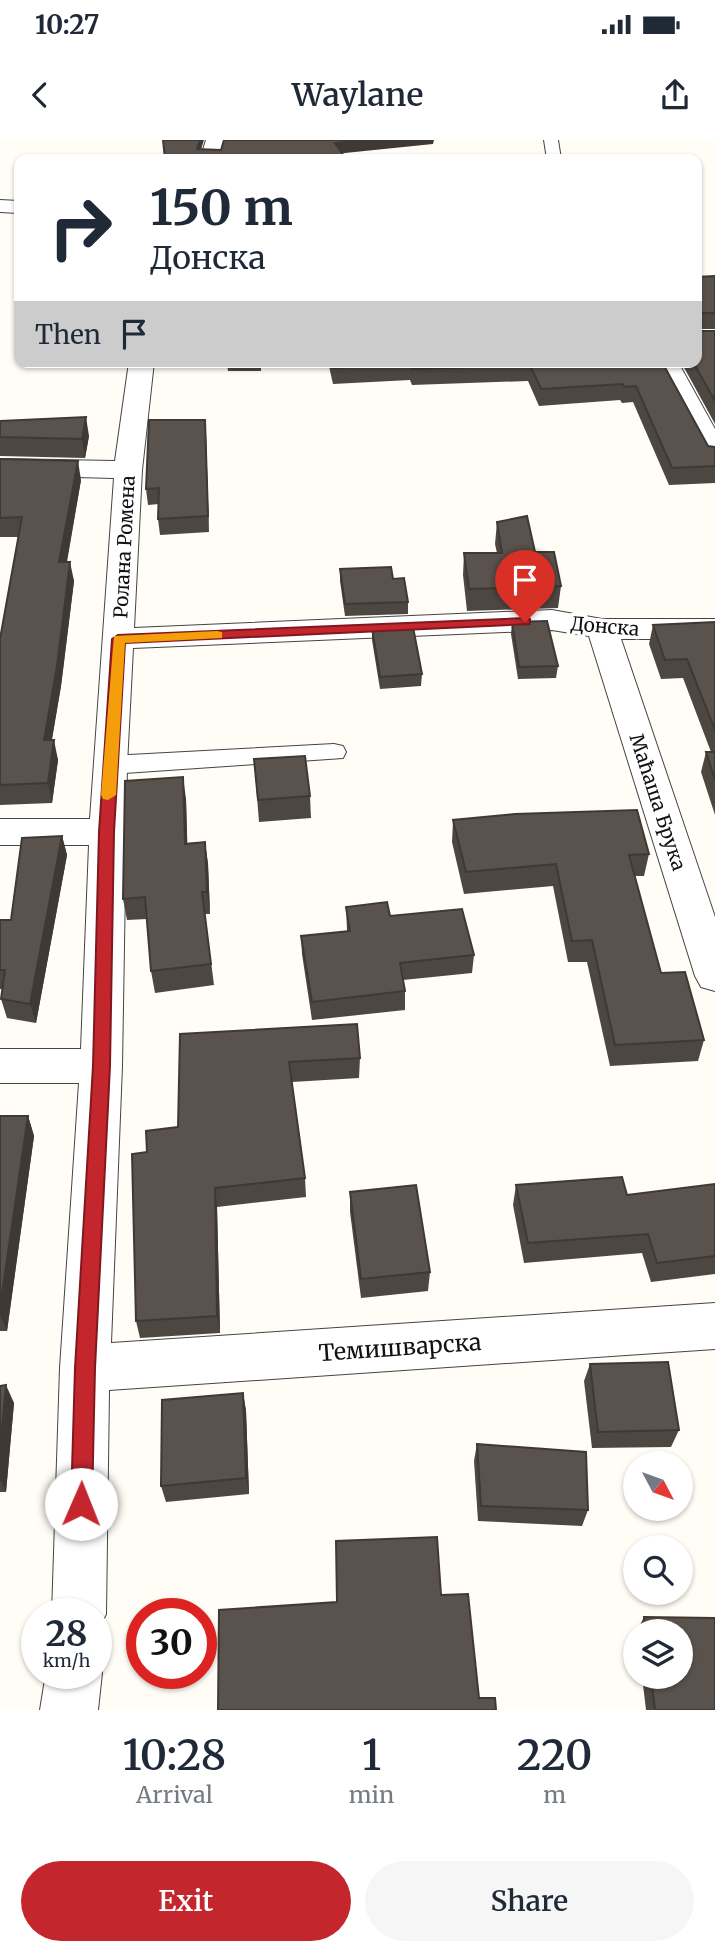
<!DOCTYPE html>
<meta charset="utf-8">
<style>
body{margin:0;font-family:Merriweather,serif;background:#f6f6f7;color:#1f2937;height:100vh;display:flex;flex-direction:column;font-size:26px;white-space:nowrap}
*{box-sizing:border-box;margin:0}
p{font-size:23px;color:#747a83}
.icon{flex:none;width:38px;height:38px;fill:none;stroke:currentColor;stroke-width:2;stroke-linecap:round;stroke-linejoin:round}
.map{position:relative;height:1570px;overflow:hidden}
.drawer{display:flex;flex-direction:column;background:#fff;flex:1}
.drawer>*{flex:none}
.top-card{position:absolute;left:14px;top:14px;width:688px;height:214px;border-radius:14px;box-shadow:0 2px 5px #0004;background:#fff;color:#1f2937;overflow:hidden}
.needle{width:46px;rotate:131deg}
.fabs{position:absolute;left:623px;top:1311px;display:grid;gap:14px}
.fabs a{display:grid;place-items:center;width:70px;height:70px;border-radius:50%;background:#fff;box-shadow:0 2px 5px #0004;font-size:35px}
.speed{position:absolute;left:21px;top:1458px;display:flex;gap:14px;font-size:35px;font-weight:700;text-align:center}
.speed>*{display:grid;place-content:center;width:91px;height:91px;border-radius:50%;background:#fff;box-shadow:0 2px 5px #0004;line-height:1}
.speed small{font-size:18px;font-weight:400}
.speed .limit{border:10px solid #d22;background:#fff;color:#111}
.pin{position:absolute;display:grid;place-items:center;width:60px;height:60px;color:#fff;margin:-72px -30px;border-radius:50% 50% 50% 0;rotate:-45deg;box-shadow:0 0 7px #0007}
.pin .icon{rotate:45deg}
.me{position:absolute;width:77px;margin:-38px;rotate:1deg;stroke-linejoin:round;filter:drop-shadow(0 0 5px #0008)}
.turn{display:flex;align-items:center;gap:24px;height:147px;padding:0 21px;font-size:32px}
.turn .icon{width:91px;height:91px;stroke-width:2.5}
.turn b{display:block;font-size:49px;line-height:60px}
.then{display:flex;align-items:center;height:66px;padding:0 21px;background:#0003;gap:14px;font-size:26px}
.eta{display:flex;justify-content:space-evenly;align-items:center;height:119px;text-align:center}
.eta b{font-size:42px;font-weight:600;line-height:49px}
.button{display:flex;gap:14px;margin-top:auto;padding:14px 21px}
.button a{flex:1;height:80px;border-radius:42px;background:#c4262e;color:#fff;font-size:28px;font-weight:600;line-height:80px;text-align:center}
.button a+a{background:#f6f6f7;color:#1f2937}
.status{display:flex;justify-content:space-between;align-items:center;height:49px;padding:0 35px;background:#fff;direction:ltr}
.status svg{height:19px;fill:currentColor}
header{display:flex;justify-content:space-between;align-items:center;height:91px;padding:0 21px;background:#fff;font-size:32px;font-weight:600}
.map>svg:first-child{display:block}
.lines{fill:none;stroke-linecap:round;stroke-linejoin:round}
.lane-casing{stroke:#444;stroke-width:2}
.street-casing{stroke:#444;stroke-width:2}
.lane{fill:#fff;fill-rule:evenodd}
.street{fill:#fff;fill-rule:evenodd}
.wall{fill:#4d4742}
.shaded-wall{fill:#3f3936}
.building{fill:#5a524d;stroke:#3f3936;stroke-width:2}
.route{fill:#c4262e;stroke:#7f191e;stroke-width:2}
.slow{fill:#f59e0b}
.labels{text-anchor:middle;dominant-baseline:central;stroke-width:7;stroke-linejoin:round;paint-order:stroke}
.street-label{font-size:19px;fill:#111;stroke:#fff}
.near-street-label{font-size:23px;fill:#111;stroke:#fff}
</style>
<div class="status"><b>10:27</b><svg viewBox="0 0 49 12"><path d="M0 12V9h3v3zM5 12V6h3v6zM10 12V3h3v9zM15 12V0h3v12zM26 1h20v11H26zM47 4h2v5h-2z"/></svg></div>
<header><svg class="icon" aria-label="back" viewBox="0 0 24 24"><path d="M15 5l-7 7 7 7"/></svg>Waylane<svg class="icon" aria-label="share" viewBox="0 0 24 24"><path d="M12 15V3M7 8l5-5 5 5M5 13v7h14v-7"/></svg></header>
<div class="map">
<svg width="715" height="1570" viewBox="0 0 715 1570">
<rect width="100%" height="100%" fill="#fffdf5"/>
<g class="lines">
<!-- lane casing -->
<g class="lane-casing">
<g id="lane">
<path d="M 544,0 L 558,0 L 561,19 L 547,19 Z"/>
<path d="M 334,604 L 343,606 L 346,612 L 343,618 L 110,634 L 101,631 L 97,625 L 101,619 L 110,616 Z"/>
</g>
</g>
<!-- street casing -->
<g class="street-casing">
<g id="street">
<path d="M 206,0 L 226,0 L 220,19 L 200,19 Z"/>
<path d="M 0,60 L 19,61 L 19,73 L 0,72 Z"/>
<path d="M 129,222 L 154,222 L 142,330 L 134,488 L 552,470 L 602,479 L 715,479 L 715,499 L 621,499 L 715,777 L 715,851 L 701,847 L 695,836 L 589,496 L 552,490 L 133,508 L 127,625 L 122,926 L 111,1203 L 715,1163 L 715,1209 L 109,1250 L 106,1474 L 96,1494 L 96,1474 L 52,1474 L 60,1228 L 79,943 L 0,943 L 0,909 L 81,909 L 89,705 L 0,705 L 0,679 L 90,679 L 114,338 L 0,335 L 0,319 L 115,321 Z"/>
<path d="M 653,222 L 678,222 L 715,289 L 715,322 L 705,320 L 701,314 Z"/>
<path d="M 96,1519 L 102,1533 L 98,1570 L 40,1570 L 46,1533 L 96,1533 Z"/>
</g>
</g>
<!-- lane -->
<use href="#lane" class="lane"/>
<!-- street -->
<use href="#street" class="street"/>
</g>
<!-- wall -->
<g class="wall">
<path d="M 715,136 L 715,189 L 697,189 L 697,191 L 715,191 L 715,284 L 681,222 L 696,222 L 696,137 Z"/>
<path d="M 227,222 L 261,222 L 261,231 L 228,231 Z"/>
<path d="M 328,222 L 662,222 L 708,306 L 715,307 L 715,343 L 669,345 L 633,262 L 622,263 L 620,260 L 539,266 L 528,241 L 412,245 L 410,240 L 333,244 Z"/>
<path d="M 0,281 L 89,296 L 85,318 L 0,316 Z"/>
<path d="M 206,295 L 209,392 L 160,395 L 158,379 L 159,364 L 148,365 L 146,349 Z"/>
<path d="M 0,319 L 81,340 L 67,422 L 74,441 L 61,546 L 52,600 L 58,620 L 52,663 L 0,665 L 0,499 L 18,397 L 0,397 Z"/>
<path d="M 497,382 L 535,412 L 561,446 L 558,468 L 467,471 L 463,435 L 464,413 L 497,413 L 495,404 Z"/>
<path d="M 340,429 L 408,462 L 408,474 L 345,476 L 340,441 Z"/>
<path d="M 512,482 L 558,526 L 556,538 L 518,539 L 511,494 Z"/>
<path d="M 715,482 L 715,675 L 701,632 L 706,612 L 711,612 L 683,538 L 661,539 L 649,504 L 653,485 Z"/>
<path d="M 372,488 L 422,534 L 421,546 L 380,549 L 372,500 Z"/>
<path d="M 254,619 L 310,656 L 311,678 L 259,682 Z"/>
<path d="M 186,659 L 187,703 L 205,702 L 208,724 L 210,774 L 205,774 L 214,845 L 155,853 L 151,831 L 147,779 L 127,780 L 123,759 Z"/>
<path d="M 453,680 L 649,714 L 644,736 L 635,736 L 661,833 L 704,900 L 698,921 L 610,926 L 587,822 L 568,822 L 553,746 L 464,754 L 452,702 Z"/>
<path d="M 62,696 L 67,715 L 36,883 L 7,878 L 1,859 L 2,849 L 0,849 L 0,780 L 11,780 Z"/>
<path d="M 346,767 L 390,776 L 474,815 L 472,833 L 403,840 L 405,851 L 405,870 L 312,880 L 302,814 L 301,796 L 347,791 Z"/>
<path d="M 180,894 L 360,918 L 359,938 L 292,942 L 305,1038 L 306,1057 L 217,1067 L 220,1193 L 140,1198 L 136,1181 L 147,1012 L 178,987 Z"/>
<path d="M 0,976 L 28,976 L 34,996 L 7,1191 L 0,1191 Z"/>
<path d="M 715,1044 L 715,1134 L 651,1142 L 642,1113 L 524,1123 L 513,1065 L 516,1045 L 627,1055 Z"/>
<path d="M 350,1052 L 430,1132 L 428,1151 L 361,1158 L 350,1072 Z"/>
<path d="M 590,1224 L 679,1290 L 671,1307 L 592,1308 L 584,1241 Z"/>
<path d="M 0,1246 L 14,1263 L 6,1352 L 0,1352 Z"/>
<path d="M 243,1253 L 246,1271 L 249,1354 L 166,1362 L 161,1346 Z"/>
<path d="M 477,1304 L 588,1370 L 582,1386 L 478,1381 L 474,1321 Z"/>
<path d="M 644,1477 L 715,1478 L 715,1570 L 646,1570 L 642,1536 L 681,1536 L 681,1491 L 637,1491 Z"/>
</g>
<!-- shaded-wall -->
<g class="shaded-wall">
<path d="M 200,0 L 204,0 L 198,19 L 197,9 Z"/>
<path d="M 366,0 L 434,0 L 433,4 L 335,14 L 335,3 Z"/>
<path d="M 86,277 L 89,296 L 85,318 L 82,299 Z"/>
<path d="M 205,280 L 206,295 L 209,392 L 208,376 Z"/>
<path d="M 78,321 L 81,340 L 63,442 L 59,422 Z"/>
<path d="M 70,422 L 74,441 L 61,546 L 48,620 L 44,600 Z"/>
<path d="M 54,600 L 58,620 L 52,663 L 48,643 Z"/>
<path d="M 183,637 L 186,659 L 188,726 L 185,704 Z"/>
<path d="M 62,696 L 67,715 L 36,883 L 30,864 Z"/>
<path d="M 205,702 L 208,724 L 210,774 L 207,752 Z"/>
<path d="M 28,976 L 34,996 L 7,1191 L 0,1175 L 0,1167 Z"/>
<path d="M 215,1048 L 217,1067 L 220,1193 L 217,1176 Z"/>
<path d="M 6,1245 L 14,1263 L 6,1352 L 0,1340 L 0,1310 Z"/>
<path d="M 243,1253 L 246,1271 L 249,1354 L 246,1338 Z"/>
</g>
<!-- building -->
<g class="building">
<path d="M 163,0 L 200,0 L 197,9 L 221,10 L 224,0 L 366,0 L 335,3 L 346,19 L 165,19 Z"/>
<path d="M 715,136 L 715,173 L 697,173 L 697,191 L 715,191 L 715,261 L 693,222 L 696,222 L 696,137 Z"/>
<path d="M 331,222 L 662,222 L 708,306 L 715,307 L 715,326 L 672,328 L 636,246 L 624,247 L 623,244 L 541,249 L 530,225 L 412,229 L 411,224 L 333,228 Z"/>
<path d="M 86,277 L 82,299 L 0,297 L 0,281 Z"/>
<path d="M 149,280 L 205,280 L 208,376 L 158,379 L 159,348 L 146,349 Z"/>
<path d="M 0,319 L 78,321 L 59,422 L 70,422 L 57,526 L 44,600 L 54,600 L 48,643 L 0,645 L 0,499 L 22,377 L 0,378 Z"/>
<path d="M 527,376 L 535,412 L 554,412 L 561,446 L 469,449 L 464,413 L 502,413 L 497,382 Z"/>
<path d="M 391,427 L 393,439 L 404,438 L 408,462 L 345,464 L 340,429 Z"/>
<path d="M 547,481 L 558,526 L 519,527 L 512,482 Z"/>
<path d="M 715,482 L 715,590 L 687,519 L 665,520 L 653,485 Z"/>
<path d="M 413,487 L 422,534 L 380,537 L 372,488 Z"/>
<path d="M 706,612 L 715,612 L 715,640 Z"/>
<path d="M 305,616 L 310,656 L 258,660 L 254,619 Z"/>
<path d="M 183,637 L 185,704 L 205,702 L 207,752 L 202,752 L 211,824 L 151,831 L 145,757 L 123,759 L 125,641 Z"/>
<path d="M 637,670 L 649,714 L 629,715 L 661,833 L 685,832 L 704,900 L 615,905 L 592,800 L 572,801 L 556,724 L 466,732 L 453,680 L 515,674 Z"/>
<path d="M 62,696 L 30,864 L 1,859 L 5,830 L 0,830 L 0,780 L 11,780 L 22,698 Z"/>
<path d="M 387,762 L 390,776 L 462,769 L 474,815 L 400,823 L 405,851 L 312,862 L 301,796 L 350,791 L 346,767 Z"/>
<path d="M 357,884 L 360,918 L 289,922 L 305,1038 L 215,1048 L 217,1176 L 136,1181 L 132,1014 L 147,1012 L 146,991 L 178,987 L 180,894 Z"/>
<path d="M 0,976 L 28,976 L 0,1167 Z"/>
<path d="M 622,1037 L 627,1055 L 715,1044 L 715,1116 L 657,1123 L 648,1094 L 528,1103 L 516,1045 Z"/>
<path d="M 416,1045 L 430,1132 L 361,1139 L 350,1052 Z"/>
<path d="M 668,1222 L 679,1290 L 598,1292 L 590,1224 Z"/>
<path d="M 6,1245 L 0,1310 L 0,1246 Z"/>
<path d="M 243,1253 L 246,1338 L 161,1346 L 162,1260 Z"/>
<path d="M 477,1304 L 586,1312 L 588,1370 L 481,1366 Z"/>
<path d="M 437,1397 L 441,1455 L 468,1454 L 479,1558 L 495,1558 L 496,1570 L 218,1570 L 219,1470 L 337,1462 L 336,1401 Z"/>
<path d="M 644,1477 L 715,1478 L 715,1570 L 655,1570 L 651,1536 L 681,1536 L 681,1491 L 646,1491 Z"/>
</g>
<!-- route -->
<path class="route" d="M 525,478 L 530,479 L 530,484 L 125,503 L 114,692 L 110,926 L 95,1228 L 92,1364 L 89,1372 L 81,1375 L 74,1372 L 71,1364 L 75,1228 L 93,926 L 99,692 L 112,499 L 118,495 Z"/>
<!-- slow -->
<path class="slow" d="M 217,491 L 222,492 L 222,498 L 125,503 L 116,655 L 108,660 L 103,659 L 101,655 L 114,496 Z"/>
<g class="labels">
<!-- street labels -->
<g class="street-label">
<text transform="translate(124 407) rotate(-87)">Ролана Ромена</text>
<text transform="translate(605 486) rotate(5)">Донска</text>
<text transform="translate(658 662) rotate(72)">Маћаша Брука</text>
</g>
<!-- near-street labels -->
<g class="near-street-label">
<text transform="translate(400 1207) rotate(-4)">Темишварска</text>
</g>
</g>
</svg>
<div class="fabs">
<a><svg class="needle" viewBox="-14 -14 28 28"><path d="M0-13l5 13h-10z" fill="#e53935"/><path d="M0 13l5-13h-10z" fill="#747a83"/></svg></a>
<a><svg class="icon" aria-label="search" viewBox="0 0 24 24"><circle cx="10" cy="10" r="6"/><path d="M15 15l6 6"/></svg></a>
<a><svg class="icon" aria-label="layers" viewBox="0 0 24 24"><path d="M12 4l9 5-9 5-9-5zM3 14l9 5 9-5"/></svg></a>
</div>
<div class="speed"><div>28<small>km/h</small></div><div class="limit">30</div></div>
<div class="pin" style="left:525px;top:482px;background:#d93025"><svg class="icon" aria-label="arrive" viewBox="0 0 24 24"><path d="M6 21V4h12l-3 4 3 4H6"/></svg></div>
<svg class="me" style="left:81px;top:1364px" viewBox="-20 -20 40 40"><circle r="19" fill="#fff"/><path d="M0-13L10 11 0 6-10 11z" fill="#c4262e"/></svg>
<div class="top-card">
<div class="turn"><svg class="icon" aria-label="right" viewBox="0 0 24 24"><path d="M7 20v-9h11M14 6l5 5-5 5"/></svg><div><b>150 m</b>Донска</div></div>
<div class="then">Then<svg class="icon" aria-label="arrive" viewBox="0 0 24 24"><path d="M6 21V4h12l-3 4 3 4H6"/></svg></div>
</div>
</div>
<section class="drawer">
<div class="eta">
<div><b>10:28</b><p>Arrival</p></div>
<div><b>1</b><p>min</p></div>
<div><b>220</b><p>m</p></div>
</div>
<div class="button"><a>Exit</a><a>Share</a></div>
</section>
